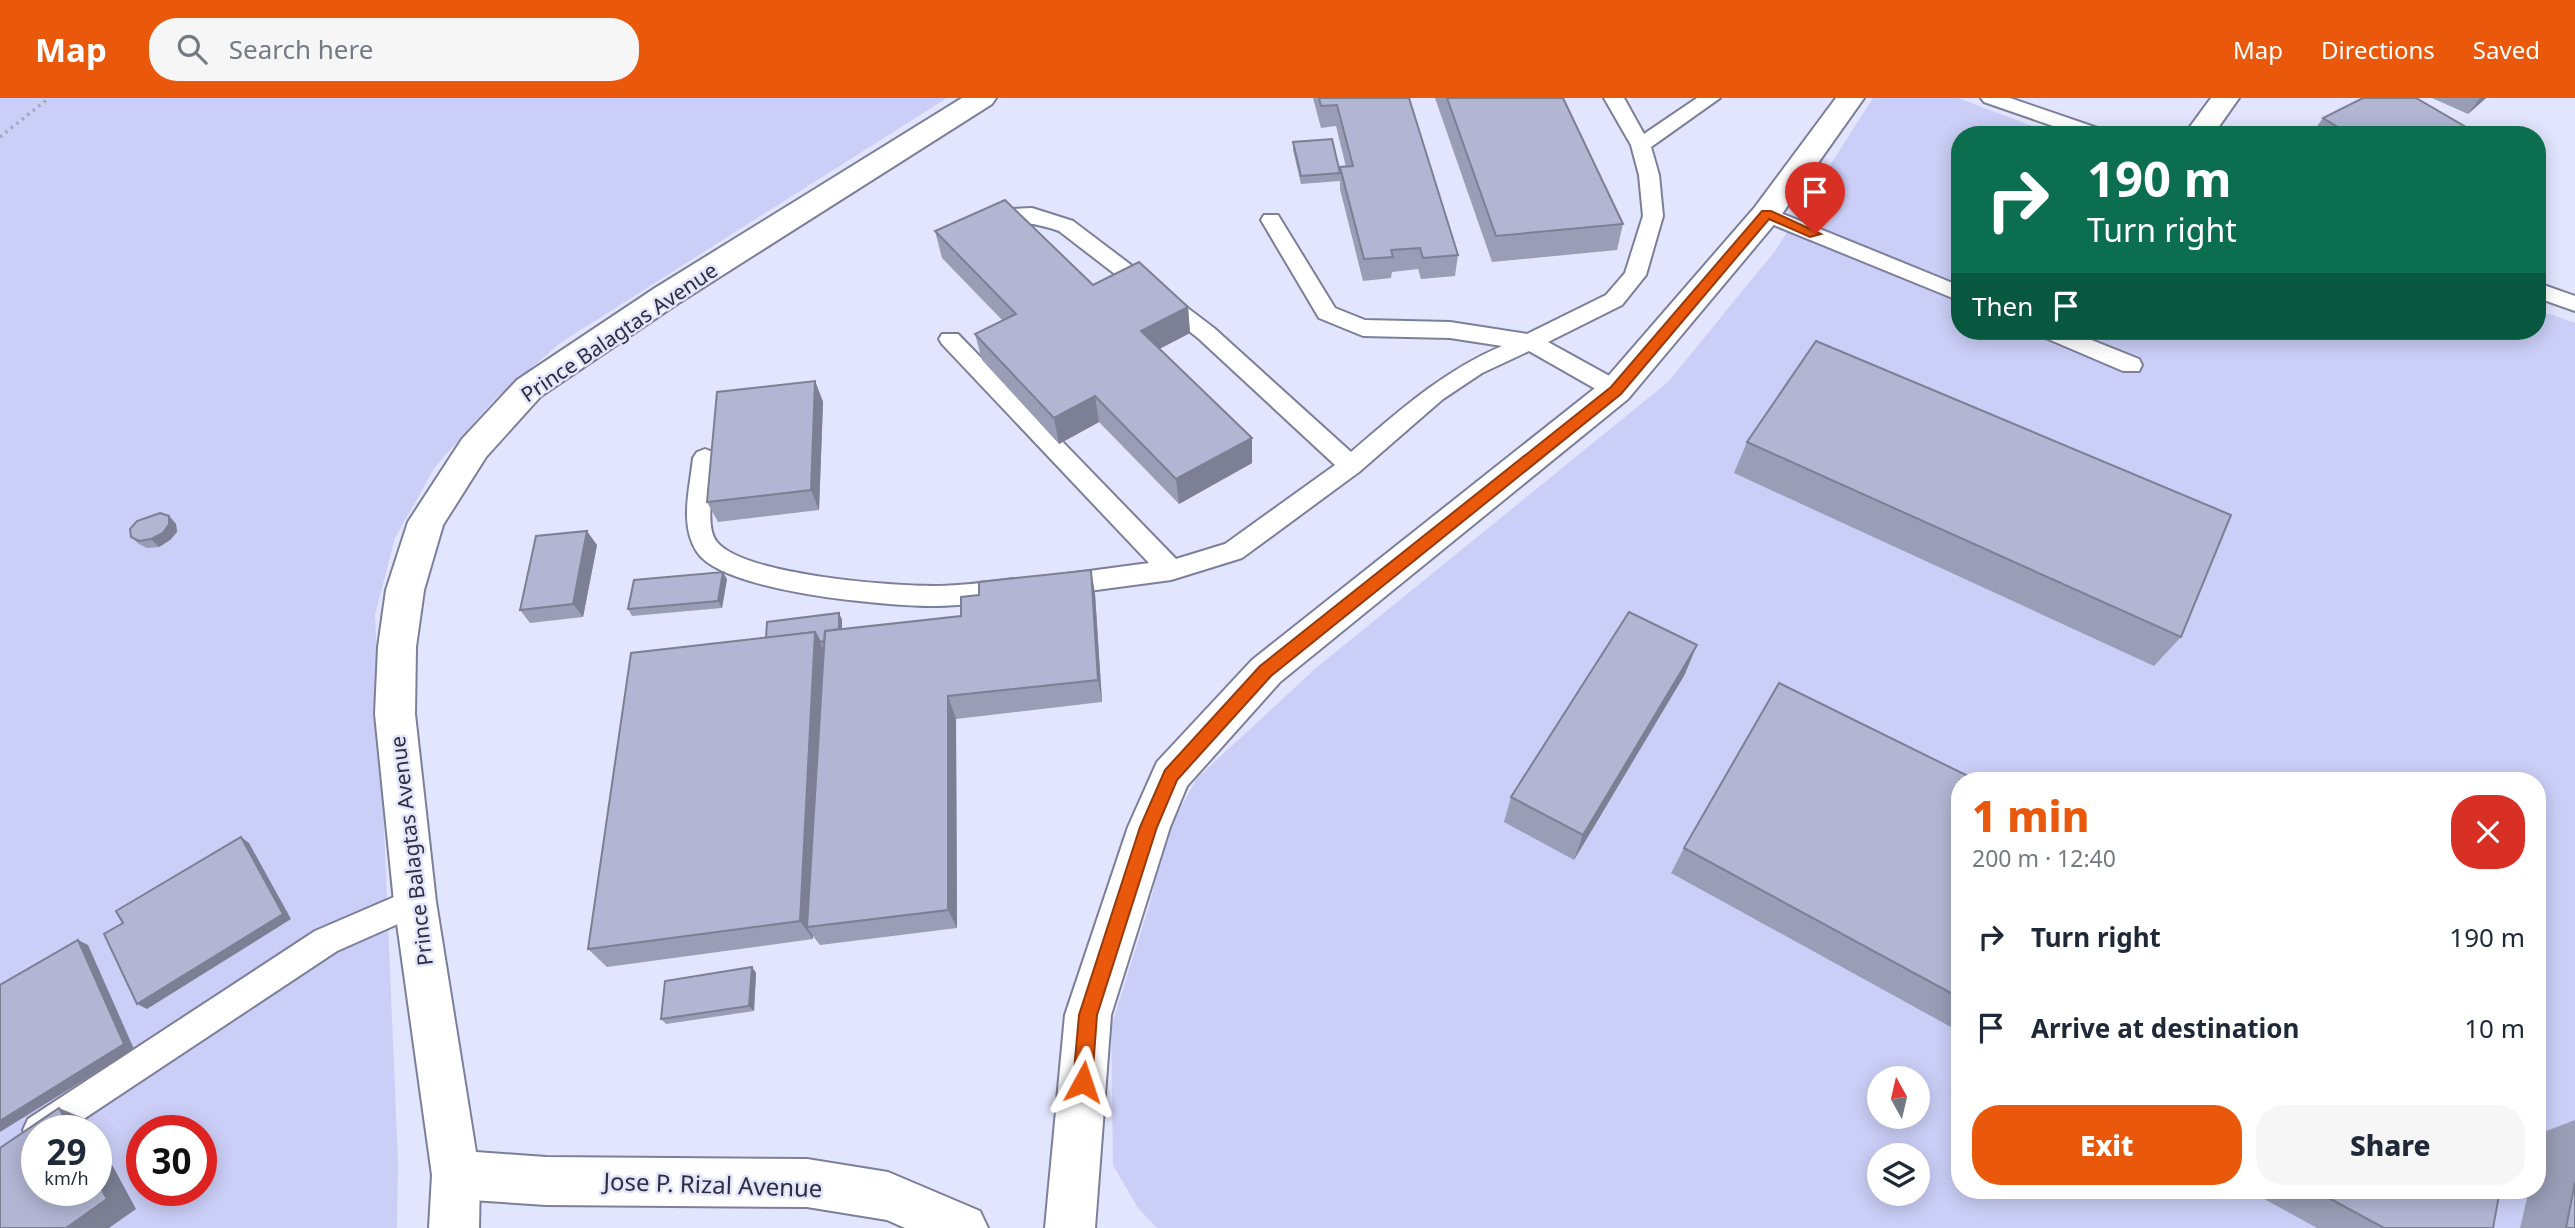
<!DOCTYPE html>
<meta charset="utf-8">
<style>
body{margin:0;font-family:"Noto Sans",sans-serif;background:#f6f6f7;color:#1f2937;height:100vh;display:flex;flex-direction:column;font-size:26px;white-space:nowrap}
*{box-sizing:border-box;margin:0}
p{font-size:23px;color:#747a83}
.icon{flex:none;width:38px;height:38px;fill:none;stroke:currentColor;stroke-width:2;stroke-linecap:round;stroke-linejoin:round}
.map{position:relative;flex:1;overflow:hidden}
.sheet{position:absolute;left:1951px;top:674px;width:595px;height:427px;display:flex;flex-direction:column;background:#fff;border-radius:28px;box-shadow:0 4px 18px #0003}
.sheet>*{flex:none}
.banner{position:absolute;left:1951px;top:28px;width:595px;height:214px;border-radius:28px;box-shadow:0 4px 18px #0003;background:#0b6e4f;color:#fff;overflow:hidden}
.needle{width:46px;rotate:352deg}
.fabs{position:absolute;left:1867px;top:968px;display:grid;gap:14px}
.fabs a{display:grid;place-items:center;width:63px;height:63px;border-radius:50%;background:#fff;box-shadow:0 4px 18px #0003;font-size:35px}
.speed{position:absolute;left:21px;top:1017px;display:flex;gap:14px;font-size:35px;font-weight:700;text-align:center}
.speed>*{display:grid;place-content:center;width:91px;height:91px;border-radius:50%;background:#fff;box-shadow:0 4px 18px #0003;line-height:1}
.speed small{font-size:18px;font-weight:400}
.speed .limit{border:10px solid #d22;background:#fff;color:#111}
.pin{position:absolute;display:grid;place-items:center;width:60px;height:60px;color:#fff;margin:-72px -30px;border-radius:50% 50% 50% 0;rotate:-45deg;box-shadow:0 0 7px #0007}
.pin .icon{rotate:45deg}
.me{position:absolute;width:77px;margin:-38px;rotate:5deg;stroke-linejoin:round;filter:drop-shadow(0 0 5px #0008)}
.turn{display:flex;align-items:center;gap:24px;height:147px;padding:0 21px;font-size:32px}
.turn .icon{width:91px;height:91px;stroke-width:2.5}
.turn b{display:block;font-size:49px;line-height:60px}
.then{display:flex;align-items:center;height:66px;padding:0 21px;background:#0003;gap:14px;font-size:26px}
.round{display:grid;place-items:center;flex:none;width:74px;height:74px;border-radius:28px;background:#f6f6f7}
.headline{display:flex;align-items:center;justify-content:space-between;height:119px;padding:0 21px}
h1{font-size:42px;font-weight:800;line-height:52px;color:#ea580c}
.action{display:flex;gap:14px;margin-top:auto;padding:14px 21px}
.action a{flex:1;height:80px;border-radius:28px;background:#ea580c;color:#fff;font-size:28px;font-weight:800;line-height:80px;text-align:center}
.action a+a{background:#f6f6f7;color:#1f2937}
ul{padding:0;list-style:none}
li{display:flex;align-items:center;gap:21px;height:91px;padding:0 21px}
li div{flex:1}
li b{display:block;font-size:26px}
li em{font-style:normal}
header{display:flex;align-items:center;gap:42px;box-sizing:border-box;height:98px;padding:0 35px;background:#ea580c;color:#fff}
header strong{font-size:33px}
nav{display:flex;gap:38px;margin-inline-start:auto;font-size:24px}
.search{width:490px;height:63px;background:#f6f6f7;display:flex;align-items:center;gap:18px;box-sizing:border-box;padding:0 24px;border-radius:28px;color:#747a83;font-size:26px}
.map>svg:first-child{display:block}
.green{fill:#cbcff7;fill-rule:evenodd}
.lines{fill:none;stroke-linecap:round;stroke-linejoin:round}
.lane-casing{stroke:#7c7f9a;stroke-width:4}
.street-casing{stroke:#7c7f9a;stroke-width:4}
.secondary-casing{stroke:#7c7f9a;stroke-width:4}
.path{stroke:#a5a7bb;stroke-width:3.5;stroke-dasharray:2.5 4.5;stroke-linecap:butt}
.lane{fill:#fff;fill-rule:evenodd}
.street{fill:#fff;fill-rule:evenodd}
.secondary{fill:#fff;fill-rule:evenodd}
.wall{fill:#999db5}
.shaded-wall{fill:#7d7f94}
.building{fill:#b2b6d3;stroke:#7d7f94;stroke-width:2}
.route{fill:#ea580c;stroke:#983908;stroke-width:2}
.labels{text-anchor:middle;dominant-baseline:central;stroke-width:5;stroke-linejoin:round;paint-order:stroke}
.street-label{font-size:21px;fill:#2e2f3b;stroke:#e2e5fd}
.near-street-label{font-size:24px;fill:#2e2f3b;stroke:#e2e5fd}
</style>
<header>
<strong>Map</strong>
<div class="search"><svg class="icon" aria-label="search" viewBox="0 0 24 24"><circle cx="10" cy="10" r="6"/><path d="M15 15l6 6"/></svg>Search here</div>
<nav><a>Map</a><a>Directions</a><a>Saved</a></nav>
</header>
<div class="map">
<svg width="2575" height="1130" viewBox="0 0 2575 1130">
<rect width="100%" height="100%" fill="#e2e5fd"/>
<!-- green -->
<g class="green">
<path d="M 0,0 L 947,0 L 560,245 L 494,302 L 435,369 L 395,440 L 375,517 L 398,1063 L 397,1130 L 0,1130 ZM 37,1032 L 96,1032 L 96,1092 L 37,1092 ZM 142,1032 L 201,1032 L 201,1092 L 142,1092 Z"/>
<path d="M 1873,0 L 1958,0 L 2056,37 L 1960,37 L 1960,233 L 2538,233 L 2538,212 L 2575,225 L 2575,1130 L 1157,1130 L 1138,1110 L 1113,1067 L 1111,929 L 1150,805 L 1167,735 L 1197,680 L 1316,570 L 1668,284 L 1775,153 ZM 1960,682 L 2538,682 L 2538,1092 L 1960,1092 ZM 1880,980 L 1918,980 L 1918,1018 L 1880,1018 ZM 1880,1057 L 1918,1057 L 1918,1096 L 1880,1096 Z"/>
</g>
<g class="lines">
<!-- lane casing -->
<g class="lane-casing">
<g id="lane">
<path d="M 1604,0 L 1624,0 L 1644,36 L 1697,0 L 1720,0 L 1651,49 L 1659,77 L 1663,118 L 1646,177 L 1622,207 L 1548,244 L 1624,286 L 1627,292 L 1624,298 L 1608,298 L 1529,253 L 1482,275 L 1443,301 L 1359,374 L 1242,460 L 1171,482 L 1059,497 L 1050,494 L 1046,487 L 1050,480 L 1059,477 L 1149,465 L 942,246 L 939,241 L 942,236 L 958,236 L 1176,461 L 1225,446 L 1335,367 L 1198,240 L 1059,133 C 1028,123 1019,123 988,132 L 978,125 L 981,120 L 1010,111 L 1032,110 L 1073,123 L 1214,230 L 1351,354 C 1399,313 1443,273 1502,248 L 1450,240 L 1363,238 L 1319,220 L 1261,122 L 1264,117 L 1278,117 L 1335,210 L 1365,222 L 1450,224 L 1527,236 L 1606,197 L 1625,175 L 1643,118 L 1639,77 L 1631,47 Z"/>
<path d="M 1981,0 L 2010,0 L 2106,33 L 2109,37 L 2079,37 L 1984,4 Z"/>
<path d="M 1766,109 L 1960,188 L 1960,203 L 1759,121 L 1756,116 L 1759,111 Z"/>
<path d="M 2538,185 L 2575,198 L 2575,213 L 2538,200 Z"/>
<path d="M 2038,233 L 2069,233 L 2139,261 L 2142,267 L 2139,273 L 2123,273 L 2041,238 Z"/>
<path d="M 705,351 L 713,354 L 717,360 C 715,380 703,428 717,444 C 744,477 890,488 934,488 C 961,488 988,484 1014,481 L 1023,484 L 1027,491 L 1023,498 L 1014,501 C 987,504 961,508 934,508 C 887,508 723,494 697,454 C 679,426 690,391 693,360 L 697,354 Z"/>
<path d="M 415,790 L 425,794 L 430,804 L 425,814 L 337,853 L 67,1032 L 37,1032 L 37,1047 L 28,1043 L 23,1032 L 28,1021 L 315,833 Z"/>
</g>
</g>
<!-- street casing -->
<g class="street-casing">
<g id="street">
<path d="M 1836,0 L 1864,0 L 1777,123 L 1628,301 L 1280,584 L 1187,688 L 1170,729 L 1111,917 L 1095,1130 L 1045,1130 L 1065,917 L 1128,729 L 1157,664 L 1252,562 L 1604,283 L 1755,109 Z"/>
<path d="M 2211,0 L 2239,0 L 2213,37 L 2184,37 Z"/>
<path d="M 456,1053 L 473,1060 L 480,1077 L 479,1130 L 429,1130 L 432,1077 L 439,1060 Z"/>
</g>
</g>
<!-- secondary casing -->
<g class="secondary-casing">
<path id="secondary" d="M 962,0 L 996,0 L 992,6 L 677,206 L 541,298 L 486,359 L 443,427 L 424,492 L 416,549 L 415,616 L 436,804 L 476,1054 L 546,1059 L 807,1061 L 888,1074 L 980,1113 L 988,1130 L 905,1130 L 887,1122 L 807,1109 L 546,1107 L 456,1101 L 439,1094 L 432,1077 L 394,804 L 375,616 L 378,549 L 386,492 L 408,424 L 462,341 L 517,282 L 655,190 Z"/>
</g>
<!-- path -->
<path class="path" d="M 0,39 L 49,0"/>
<!-- lane -->
<use href="#lane" class="lane"/>
<!-- street -->
<use href="#street" class="street"/>
<!-- secondary -->
<use href="#secondary" class="secondary"/>
</g>
<!-- wall -->
<g class="wall">
<path d="M 1313,0 L 1409,0 L 1458,157 L 1455,178 L 1421,181 L 1418,171 L 1392,174 L 1391,180 L 1363,183 L 1340,91 L 1340,83 L 1301,86 L 1293,52 L 1293,44 L 1340,72 L 1346,69 L 1336,28 L 1321,30 Z"/>
<path d="M 1435,0 L 1563,0 L 1623,126 L 1617,152 L 1492,164 Z"/>
<path d="M 2432,0 L 2486,0 L 2468,16 Z"/>
<path d="M 2323,20 L 2471,32 L 2467,37 L 2315,37 L 2312,35 Z"/>
<path d="M 935,133 L 1093,187 L 1188,209 L 1190,235 L 1159,251 L 1252,365 L 1179,406 L 1099,324 L 1059,346 L 982,262 L 975,236 L 1003,223 L 942,160 Z"/>
<path d="M 815,283 L 823,304 L 819,412 L 718,424 L 707,404 Z"/>
<path d="M 1747,344 L 2181,539 L 2154,568 L 1734,375 Z"/>
<path d="M 169,418 L 176,426 L 177,434 L 170,442 L 159,449 L 147,450 L 139,446 L 131,439 Z"/>
<path d="M 597,447 L 583,519 L 530,525 L 520,512 Z"/>
<path d="M 1091,472 L 1095,496 L 1102,604 L 956,621 L 957,830 L 820,847 L 813,838 L 813,841 L 607,869 L 588,851 L 766,540 L 839,515 L 842,522 L 842,531 L 961,518 L 979,497 Z"/>
<path d="M 727,481 L 722,510 L 632,518 L 628,511 Z"/>
<path d="M 1685,576 L 1574,762 L 1504,724 L 1511,699 Z"/>
<path d="M 1960,682 L 1960,934 L 1671,775 L 1684,750 Z"/>
<path d="M 752,869 L 756,875 L 754,913 L 666,926 L 661,921 Z"/>
<path d="M 2575,1022 L 2575,1130 L 2520,1130 L 2529,1092 L 2538,1092 L 2538,1052 L 2541,1035 Z"/>
<path d="M 2248,1092 L 2500,1092 L 2493,1130 L 2317,1130 Z"/>
</g>
<!-- shaded-wall -->
<g class="shaded-wall">
<path d="M 2480,0 L 2486,0 L 2468,16 Z"/>
<path d="M 1188,209 L 1190,235 L 1144,259 L 1141,233 Z"/>
<path d="M 815,283 L 823,304 L 819,412 L 811,392 Z"/>
<path d="M 1095,298 L 1099,324 L 1059,346 L 1054,320 Z"/>
<path d="M 1252,340 L 1252,365 L 1179,406 L 1176,381 Z"/>
<path d="M 169,418 L 176,426 L 177,434 L 170,442 L 159,449 L 151,441 Z"/>
<path d="M 587,433 L 597,447 L 583,519 L 573,506 Z"/>
<path d="M 1091,472 L 1095,496 L 1102,604 L 1098,582 Z"/>
<path d="M 723,474 L 727,481 L 722,510 L 718,503 Z"/>
<path d="M 839,515 L 842,522 L 842,548 L 839,541 Z"/>
<path d="M 815,534 L 826,557 L 807,829 L 813,838 L 813,841 L 800,823 Z"/>
<path d="M 1697,547 L 1685,576 L 1574,762 L 1583,737 Z"/>
<path d="M 948,598 L 956,621 L 957,830 L 948,812 Z"/>
<path d="M 241,739 L 249,745 L 291,821 L 147,911 L 137,906 Z"/>
<path d="M 78,842 L 88,847 L 134,951 L 0,1034 L 0,1023 Z"/>
<path d="M 752,869 L 756,875 L 754,913 L 749,908 Z"/>
<path d="M 59,1010 L 88,1022 L 94,1032 L 71,1032 Z"/>
<path d="M 96,1037 L 136,1111 L 109,1130 L 66,1130 L 96,1081 Z"/>
</g>
<!-- building -->
<g class="building">
<path d="M 1319,0 L 1409,0 L 1458,157 L 1423,160 L 1420,150 L 1391,152 L 1393,159 L 1364,161 L 1340,69 L 1353,68 L 1337,7 L 1321,8 Z"/>
<path d="M 1447,0 L 1563,0 L 1623,126 L 1496,138 Z"/>
<path d="M 2363,0 L 2416,0 L 2471,32 L 2461,37 L 2351,37 L 2323,20 Z"/>
<path d="M 1332,41 L 1340,75 L 1301,78 L 1293,44 Z"/>
<path d="M 1005,102 L 1093,187 L 1139,164 L 1188,209 L 1141,233 L 1252,340 L 1176,381 L 1095,298 L 1054,320 L 975,236 L 1016,216 L 935,133 Z"/>
<path d="M 1816,243 L 2231,417 L 2181,539 L 1747,344 Z"/>
<path d="M 815,283 L 811,392 L 707,404 L 717,294 Z"/>
<path d="M 160,415 L 169,418 L 169,426 L 163,435 L 151,441 L 139,443 L 131,439 L 130,431 L 137,423 Z"/>
<path d="M 587,433 L 573,506 L 520,512 L 536,438 Z"/>
<path d="M 1091,472 L 1098,582 L 948,598 L 948,812 L 807,829 L 825,533 L 961,518 L 961,499 L 979,497 L 979,484 Z"/>
<path d="M 723,474 L 718,503 L 628,511 L 634,482 Z"/>
<path d="M 1629,514 L 1697,547 L 1583,737 L 1511,699 Z"/>
<path d="M 839,515 L 839,531 L 825,533 L 824,543 L 820,544 L 815,534 L 766,540 L 767,524 Z"/>
<path d="M 815,534 L 800,823 L 588,851 L 631,555 Z"/>
<path d="M 1779,585 L 1976,682 L 1960,682 L 1960,900 L 1684,750 Z"/>
<path d="M 241,739 L 283,816 L 137,906 L 104,836 L 123,825 L 116,813 Z"/>
<path d="M 78,842 L 124,946 L 0,1023 L 0,887 Z"/>
<path d="M 752,869 L 749,908 L 661,921 L 665,883 Z"/>
<path d="M 59,1010 L 71,1032 L 37,1032 L 37,1092 L 96,1092 L 96,1081 L 107,1101 L 66,1130 L 0,1130 L 0,1050 Z"/>
<path d="M 2575,1084 L 2575,1130 L 2566,1130 Z"/>
<path d="M 2314,1092 L 2500,1092 L 2493,1130 L 2384,1130 Z"/>
</g>
<!-- route -->
<path class="route" d="M 1762,113 L 1771,113 L 1821,136 L 1810,139 L 1769,121 L 1621,296 L 1271,578 L 1177,682 L 1157,729 L 1097,917 L 1092,984 L 1089,990 L 1083,993 L 1076,990 L 1073,984 L 1079,917 L 1140,729 L 1165,672 L 1260,568 L 1611,289 Z"/>
<g class="labels">
<!-- street labels -->
<g class="street-label">
<text transform="translate(619 234) rotate(-34)">Prince Balagtas Avenue</text>
<text transform="translate(411 753) rotate(-97)">Prince Balagtas Avenue</text>
</g>
<!-- near-street labels -->
<g class="near-street-label">
<text transform="translate(713 1086) rotate(2)">Jose P. Rizal Avenue</text>
</g>
</g>
</svg>
<div class="fabs">
<a><svg class="needle" viewBox="-14 -14 28 28"><path d="M0-13l5 13h-10z" fill="#e53935"/><path d="M0 13l5-13h-10z" fill="#747a83"/></svg></a>
<a><svg class="icon" aria-label="layers" viewBox="0 0 24 24"><path d="M12 4l9 5-9 5-9-5zM3 14l9 5 9-5"/></svg></a>
</div>
<div class="speed"><div>29<small>km/h</small></div><div class="limit">30</div></div>
<div class="pin" style="left:1815px;top:136px;background:#d93025"><svg class="icon" aria-label="arrive" viewBox="0 0 24 24"><path d="M6 21V4h12l-3 4 3 4H6"/></svg></div>
<svg class="me" style="left:1083px;top:984px" viewBox="-20 -20 40 40"><path d="M0-17L14 15 0 8-14 15z" fill="#ea580c" stroke="#fff" stroke-width="4"/></svg>
<div class="banner">
<div class="turn"><svg class="icon" aria-label="right" viewBox="0 0 24 24"><path d="M7 20v-9h11M14 6l5 5-5 5"/></svg><div><b>190 m</b>Turn right</div></div>
<div class="then">Then<svg class="icon" aria-label="arrive" viewBox="0 0 24 24"><path d="M6 21V4h12l-3 4 3 4H6"/></svg></div>
</div>
<section class="sheet">
<div class="headline"><div><h1>1 min</h1><p>200 m · 12:40</p></div><a class="round" style="background:#d93025;color:#fff"><svg class="icon" aria-label="close" viewBox="0 0 24 24"><path d="M6 6l12 12M18 6L6 18"/></svg></a></div>
<ul>
<li><svg class="icon" aria-label="right" viewBox="0 0 24 24"><path d="M7 20v-9h11M14 6l5 5-5 5"/></svg><div><b>Turn right</b></div><em>190 m</em></li>
<li><svg class="icon" aria-label="arrive" viewBox="0 0 24 24"><path d="M6 21V4h12l-3 4 3 4H6"/></svg><div><b>Arrive at destination</b></div><em>10 m</em></li>
</ul>
<div class="action"><a>Exit</a><a>Share</a></div>
</section>
</div>
